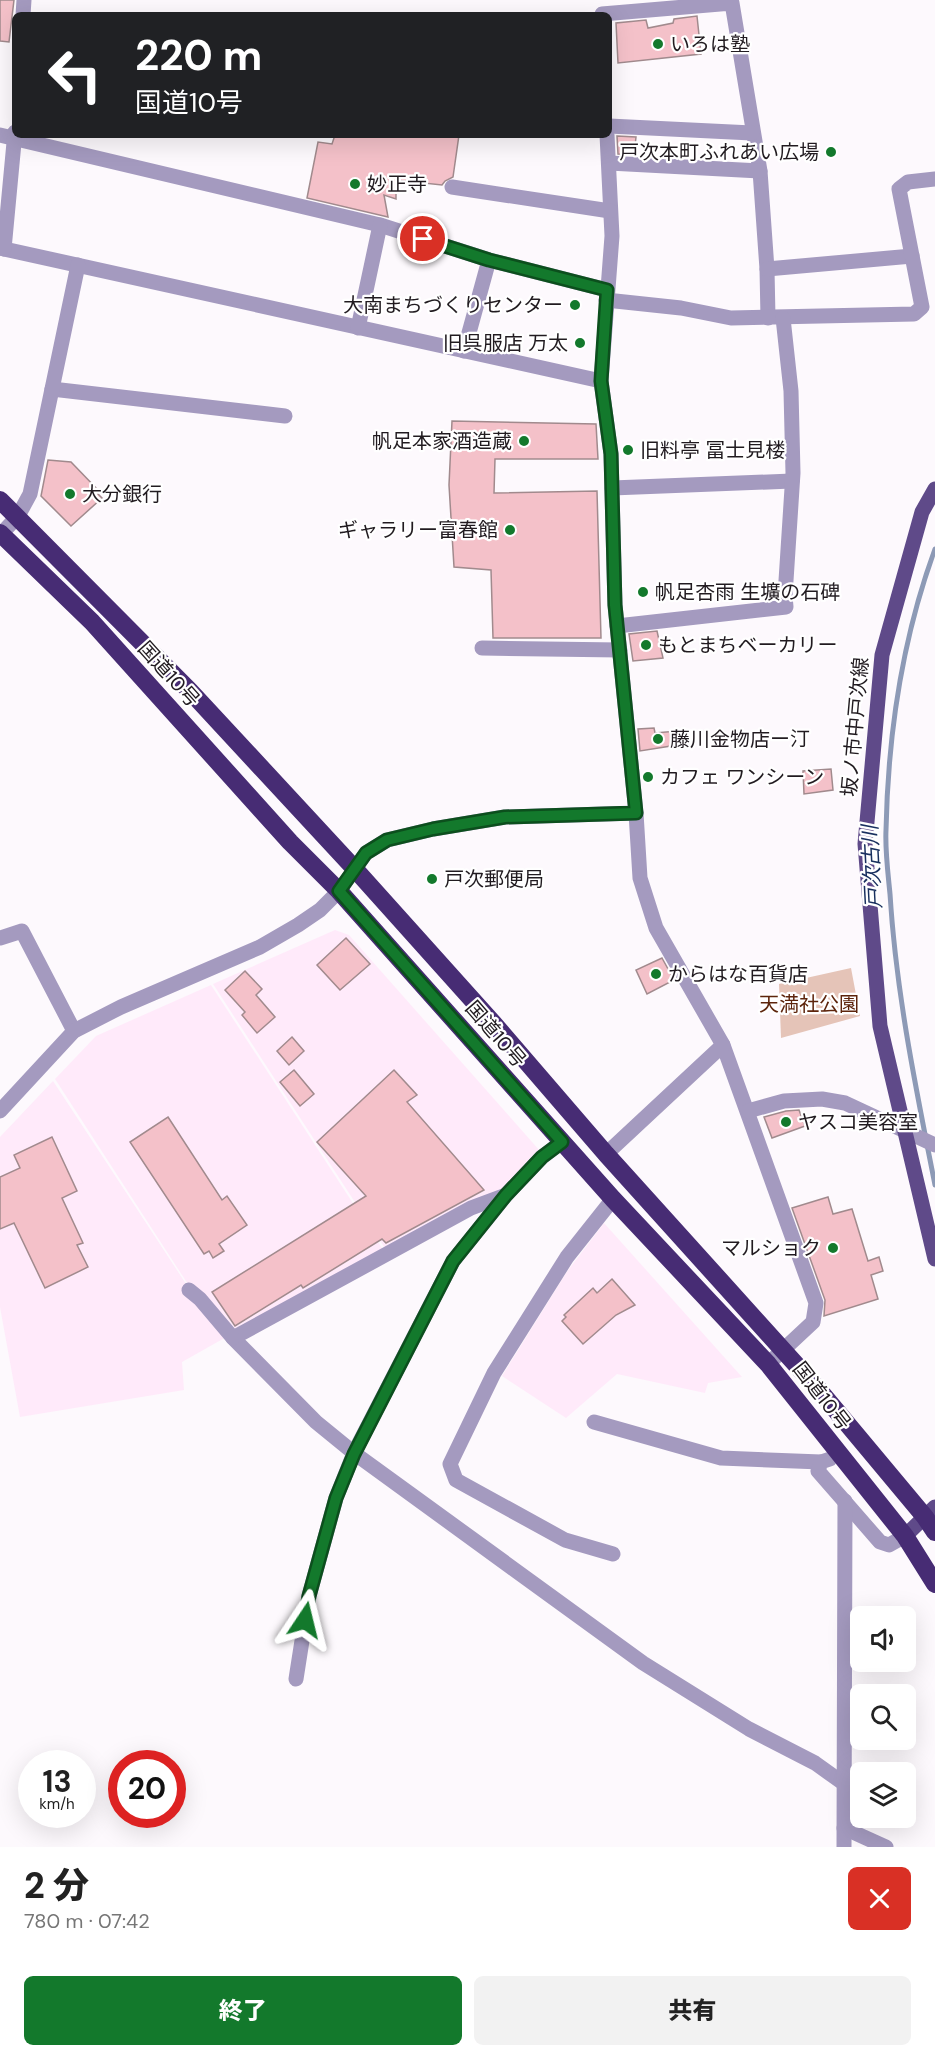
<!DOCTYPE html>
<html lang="ja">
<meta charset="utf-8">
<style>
body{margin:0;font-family:"DM Sans","Noto Sans JP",sans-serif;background:#f2f2f2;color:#222;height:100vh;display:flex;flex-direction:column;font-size:22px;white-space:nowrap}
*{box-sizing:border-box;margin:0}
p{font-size:20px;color:#767676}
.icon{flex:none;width:33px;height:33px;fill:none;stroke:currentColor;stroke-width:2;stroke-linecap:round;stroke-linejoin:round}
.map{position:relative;height:1847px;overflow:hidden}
.sheet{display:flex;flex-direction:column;background:#fff;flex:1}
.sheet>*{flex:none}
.guide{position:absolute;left:12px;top:12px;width:600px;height:126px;border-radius:9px;box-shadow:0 6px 24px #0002;background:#202124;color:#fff;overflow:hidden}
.buttons{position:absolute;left:850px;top:1606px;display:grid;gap:12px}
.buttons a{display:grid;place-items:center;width:66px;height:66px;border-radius:9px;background:#fff;box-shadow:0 6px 24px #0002;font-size:30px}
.speed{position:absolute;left:18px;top:1750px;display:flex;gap:12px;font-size:30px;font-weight:700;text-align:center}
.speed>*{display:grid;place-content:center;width:78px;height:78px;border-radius:50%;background:#fff;box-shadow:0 6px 24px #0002;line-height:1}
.speed small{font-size:15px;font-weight:400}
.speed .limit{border:9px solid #d22;background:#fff;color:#111}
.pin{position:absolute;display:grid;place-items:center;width:51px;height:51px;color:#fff;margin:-26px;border:3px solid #fff;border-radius:50%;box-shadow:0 2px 6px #0007}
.me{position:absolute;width:66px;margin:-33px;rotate:10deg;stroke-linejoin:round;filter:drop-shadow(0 0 4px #0008)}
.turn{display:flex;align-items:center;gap:21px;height:126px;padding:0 24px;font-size:27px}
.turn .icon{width:78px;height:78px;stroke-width:2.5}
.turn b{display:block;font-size:42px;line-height:51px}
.round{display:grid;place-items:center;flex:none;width:63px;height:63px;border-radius:9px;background:#f2f2f2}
.headline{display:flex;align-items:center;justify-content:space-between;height:102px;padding:0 24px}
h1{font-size:36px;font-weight:800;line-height:45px}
.cta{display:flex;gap:12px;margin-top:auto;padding:12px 24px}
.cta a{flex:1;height:69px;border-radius:9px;background:#13792c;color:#fff;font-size:24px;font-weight:800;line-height:69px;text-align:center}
.cta a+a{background:#f2f2f2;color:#222}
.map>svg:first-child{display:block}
.built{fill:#ffeafa}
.green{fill:#e5c4b8}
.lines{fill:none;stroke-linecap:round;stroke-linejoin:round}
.stream{stroke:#8d9ab6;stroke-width:5}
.building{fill:#f4c1c9;stroke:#a18a8d;stroke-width:1.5}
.minor{stroke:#a49abf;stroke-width:15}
.major{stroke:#5f4a89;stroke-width:15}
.highway{stroke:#472c74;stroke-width:18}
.route-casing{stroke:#0c4f1d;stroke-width:15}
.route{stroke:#13792c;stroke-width:10}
.poi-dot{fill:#13792c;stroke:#fff;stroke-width:2}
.labels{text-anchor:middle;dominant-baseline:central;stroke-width:4.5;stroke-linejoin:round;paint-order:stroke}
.poi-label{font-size:20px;fill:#211b20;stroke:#fff;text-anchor:start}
.street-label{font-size:20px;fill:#211b20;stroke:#fff}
.park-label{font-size:20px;fill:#5d250c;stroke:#fff}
.water-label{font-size:21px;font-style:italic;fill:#182f5e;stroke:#fff}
</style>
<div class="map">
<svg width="935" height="1847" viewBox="0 0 935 1847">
<rect width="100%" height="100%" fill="#fdf9fd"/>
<!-- built -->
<g class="built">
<path d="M 335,930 L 349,935 L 540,1151 L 502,1192 L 386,1250 L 213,984 Z"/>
<path d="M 211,985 L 384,1251 L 231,1333 L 191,1289 L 55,1079 L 96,1036 Z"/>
<path d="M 53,1081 L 188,1287 L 228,1336 L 182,1362 L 184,1390 L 20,1417 L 0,1307 L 0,1137 Z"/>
<path d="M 604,1223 L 742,1377 L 708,1383 L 705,1393 L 617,1374 L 566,1418 L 502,1376 L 566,1273 Z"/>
</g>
<!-- green -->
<path class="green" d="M 851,968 L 860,1016 L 781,1038 L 779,984 Z"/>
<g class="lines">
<!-- stream -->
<path class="stream" d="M 935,549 C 902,639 888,734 886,830 C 885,851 888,873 890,894 C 896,992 916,1089 935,1185"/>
</g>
<!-- building -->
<g class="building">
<path d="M 0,0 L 14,0 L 9,42 L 0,41 Z"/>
<path d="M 697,16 L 701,54 L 618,63 L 616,23 L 646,20 L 648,28 L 673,23 L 674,19 Z"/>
<path d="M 335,135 L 459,135 L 453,177 L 445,181 L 442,185 L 396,180 L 396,199 L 384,195 L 388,217 L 307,198 L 318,142 L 332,144 Z"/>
<path d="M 617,136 L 636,137 L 634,155 L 618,154 Z"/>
<path d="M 452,421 L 596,424 L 598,459 L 495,459 L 494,493 L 597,491 L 601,638 L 493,638 L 491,570 L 454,567 L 449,485 Z"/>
<path d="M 48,460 L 71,462 L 98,490 L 96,492 L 102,498 L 71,526 L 41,496 Z"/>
<path d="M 657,631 L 663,658 L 633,661 L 629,634 Z"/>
<path d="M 654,728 L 655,733 L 677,731 L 677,745 L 640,751 L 638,729 Z"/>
<path d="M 831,769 L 833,790 L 804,794 L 803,771 Z"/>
<path d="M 346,938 L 370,964 L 340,990 L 317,965 Z"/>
<path d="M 662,958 L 674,980 L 647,994 L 636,970 Z"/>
<path d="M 245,971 L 262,989 L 256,995 L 275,1017 L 257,1033 L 242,1015 L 245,1012 L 225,990 Z"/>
<path d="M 292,1037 L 304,1051 L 289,1065 L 277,1051 Z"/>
<path d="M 294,1070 L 314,1094 L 300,1106 L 280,1082 Z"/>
<path d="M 394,1070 L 417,1095 L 407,1102 L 484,1190 L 386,1243 L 382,1239 L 303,1288 L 301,1285 L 235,1326 L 212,1292 L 366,1196 L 317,1142 Z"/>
<path d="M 799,1110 L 805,1126 L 772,1138 L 764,1117 L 786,1111 Z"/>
<path d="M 168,1117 L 222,1200 L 227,1196 L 247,1225 L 219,1244 L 224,1251 L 213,1258 L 209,1251 L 204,1254 L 130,1142 Z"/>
<path d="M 52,1137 L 77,1191 L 62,1198 L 83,1243 L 77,1245 L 88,1267 L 45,1288 L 14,1223 L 0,1229 L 0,1177 L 20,1168 L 14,1155 Z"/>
<path d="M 828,1197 L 833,1214 L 852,1209 L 868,1261 L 879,1257 L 883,1271 L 871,1275 L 878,1299 L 824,1316 L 825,1300 L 792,1208 Z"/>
<path d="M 612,1279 L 635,1305 L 616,1315 L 583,1344 L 562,1321 L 566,1317 L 564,1315 L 593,1288 L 597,1293 Z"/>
</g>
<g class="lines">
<!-- minor -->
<g class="minor">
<path d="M 602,14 L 732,3 L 760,171 L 767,269 L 768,318"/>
<path d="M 23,15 L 24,0"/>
<path d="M 609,126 L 752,133"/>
<path d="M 0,135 L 380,225 L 489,260 L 607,290"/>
<path d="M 607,135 L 612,236 L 601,381 L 611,454 L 615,605 L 636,813 L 640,878 L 656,928 L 723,1045 L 816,1303 L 813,1322 L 768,1364"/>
<path d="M 609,163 L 760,171"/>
<path d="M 452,187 L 610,211"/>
<path d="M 0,248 L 601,381"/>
<path d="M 4,249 L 15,132"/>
<path d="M 767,269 L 912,256"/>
<path d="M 606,300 L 681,308 L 731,318 L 914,314 L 922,307 L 899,189 L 908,182 L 935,179"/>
<path d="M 358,328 L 380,225"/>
<path d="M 464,351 L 489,260"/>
<path d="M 52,389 L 285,416"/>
<path d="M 612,488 L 792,481"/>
<path d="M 1,534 L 18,516 L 30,494 L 78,265"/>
<path d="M 617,626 L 786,607 L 785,596 L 793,473 L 791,391 L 783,318"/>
<path d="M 482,648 L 620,650"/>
<path d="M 0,938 L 22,931 L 74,1031"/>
<path d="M 0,1111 L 74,1031 L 121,1007 L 260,947 L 298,925 L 320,910 L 339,891 L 366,853 L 387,840 L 433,829 L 505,817 L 636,813"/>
<path d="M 748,1111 L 784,1101 L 822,1099 L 845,1103 L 935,1145"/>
<path d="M 606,1154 L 723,1045"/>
<path d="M 506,1195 L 471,1208 L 233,1338 L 316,1422 L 354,1453 L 643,1663 L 749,1729 L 815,1763 L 843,1783"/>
<path d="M 613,1199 L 567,1257 L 494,1373 L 450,1464 L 456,1480 L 565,1540 L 613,1554"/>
<path d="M 189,1290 L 200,1299 L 233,1338"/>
<path d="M 594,1422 L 721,1458 L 821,1462"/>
<path d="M 830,1459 L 821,1462 L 818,1471 L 880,1542 L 889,1545 L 905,1536"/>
<path d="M 296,1679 L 309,1596 L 336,1498 L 354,1453 L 453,1261 L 506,1195 L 542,1157 L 562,1142"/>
<path d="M 844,1828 L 886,1847"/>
<path d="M 844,1847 L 845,1501"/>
</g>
<!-- major -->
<g class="major">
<path d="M 935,489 L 922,512 L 882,655 L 865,844 L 880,1026 L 935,1259"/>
<path d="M 905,1536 L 935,1507"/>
</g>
<!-- highway -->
<g class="highway">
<path d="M 0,500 L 190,691 L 354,868 L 494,1024 L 606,1154 L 819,1390 L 925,1517 L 935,1532"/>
<path d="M 0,533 L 92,622 L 290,842 L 339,891 L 613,1199 L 768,1364 L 905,1536 L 935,1584"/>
</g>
</g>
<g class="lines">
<!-- route casing -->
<g class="route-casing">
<path id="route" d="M 305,1620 L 309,1596 L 336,1498 L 354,1454 L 453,1261 L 506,1195 L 542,1157 L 562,1142 L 339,891 L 366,853 L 387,840 L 433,829 L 505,817 L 636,813 L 615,605 L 611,454 L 601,381 L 607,290 L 489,260 L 423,239"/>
</g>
<!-- route -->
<use href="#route" class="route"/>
</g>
<!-- markers -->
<g class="poi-dot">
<circle cx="658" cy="44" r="6"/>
<circle cx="831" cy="152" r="6"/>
<circle cx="355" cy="184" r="6"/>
<circle cx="575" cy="305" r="6"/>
<circle cx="580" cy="343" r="6"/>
<circle cx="524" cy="441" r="6"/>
<circle cx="628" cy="450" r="6"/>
<circle cx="70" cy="494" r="6"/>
<circle cx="510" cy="530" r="6"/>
<circle cx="643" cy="592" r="6"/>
<circle cx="646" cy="645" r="6"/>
<circle cx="658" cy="739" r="6"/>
<circle cx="648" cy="777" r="6"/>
<circle cx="432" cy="879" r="6"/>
<circle cx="656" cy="974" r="6"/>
<circle cx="786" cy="1122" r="6"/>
<circle cx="833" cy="1248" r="6"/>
</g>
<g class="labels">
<!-- poi labels -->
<g class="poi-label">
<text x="670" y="44">いろは塾</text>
<text x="819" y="152" text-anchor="end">戸次本町ふれあい広場</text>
<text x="367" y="184">妙正寺</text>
<text x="563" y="305" text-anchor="end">大南まちづくりセンター</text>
<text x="568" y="343" text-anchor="end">旧呉服店 万太</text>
<text x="512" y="441" text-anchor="end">帆足本家酒造蔵</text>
<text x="640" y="450">旧料亭 冨士見楼</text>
<text x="82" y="494">大分銀行</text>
<text x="498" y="530" text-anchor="end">ギャラリー富春館</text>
<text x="655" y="592">帆足杏雨 生壙の石碑</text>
<text x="658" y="645">もとまちベーカリー</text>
<text x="670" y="739">藤川金物店ー汀</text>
<text x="660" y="777">カフェ ワンシーン</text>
<text x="444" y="879">戸次郵便局</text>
<text x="668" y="974">からはな百貨店</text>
<text x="798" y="1122">ヤスコ美容室</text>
<text x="821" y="1248" text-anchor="end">マルショク</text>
</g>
<!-- street labels -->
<g class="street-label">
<text transform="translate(169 674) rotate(48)">国道10号</text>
<text transform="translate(855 727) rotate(-85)">坂ノ市中戸次線</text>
<text transform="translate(496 1034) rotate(49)">国道10号</text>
<text transform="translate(822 1396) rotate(52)">国道10号</text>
</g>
<!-- park labels -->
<g class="park-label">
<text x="809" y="1004">天満社公園</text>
</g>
<!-- water labels -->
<g class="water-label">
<text transform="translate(872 867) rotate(-93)">戸次古川</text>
</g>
</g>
</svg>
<div class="buttons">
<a><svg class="icon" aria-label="sound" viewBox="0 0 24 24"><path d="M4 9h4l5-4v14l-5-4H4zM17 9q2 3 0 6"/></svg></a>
<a><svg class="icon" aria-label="search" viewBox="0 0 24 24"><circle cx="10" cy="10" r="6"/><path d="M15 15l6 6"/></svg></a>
<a><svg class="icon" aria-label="layers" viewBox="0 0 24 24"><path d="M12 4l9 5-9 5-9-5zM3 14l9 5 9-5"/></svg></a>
</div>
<div class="speed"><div>13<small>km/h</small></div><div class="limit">20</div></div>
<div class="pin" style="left:423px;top:239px;background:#d93025"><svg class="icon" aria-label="arrive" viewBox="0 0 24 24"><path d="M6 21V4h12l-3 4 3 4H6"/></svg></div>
<svg class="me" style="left:305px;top:1620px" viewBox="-20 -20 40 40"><path d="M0-17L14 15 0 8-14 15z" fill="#13792c" stroke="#fff" stroke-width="4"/></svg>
<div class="guide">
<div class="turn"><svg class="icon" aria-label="left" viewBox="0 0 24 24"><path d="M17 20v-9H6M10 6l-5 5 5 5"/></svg><div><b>220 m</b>国道10号</div></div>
</div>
</div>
<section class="sheet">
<div class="headline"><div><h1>2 分</h1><p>780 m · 07:42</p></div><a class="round" style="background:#d93025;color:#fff"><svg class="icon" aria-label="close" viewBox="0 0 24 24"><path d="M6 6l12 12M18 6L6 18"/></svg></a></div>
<div class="cta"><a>終了</a><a>共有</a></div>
</section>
